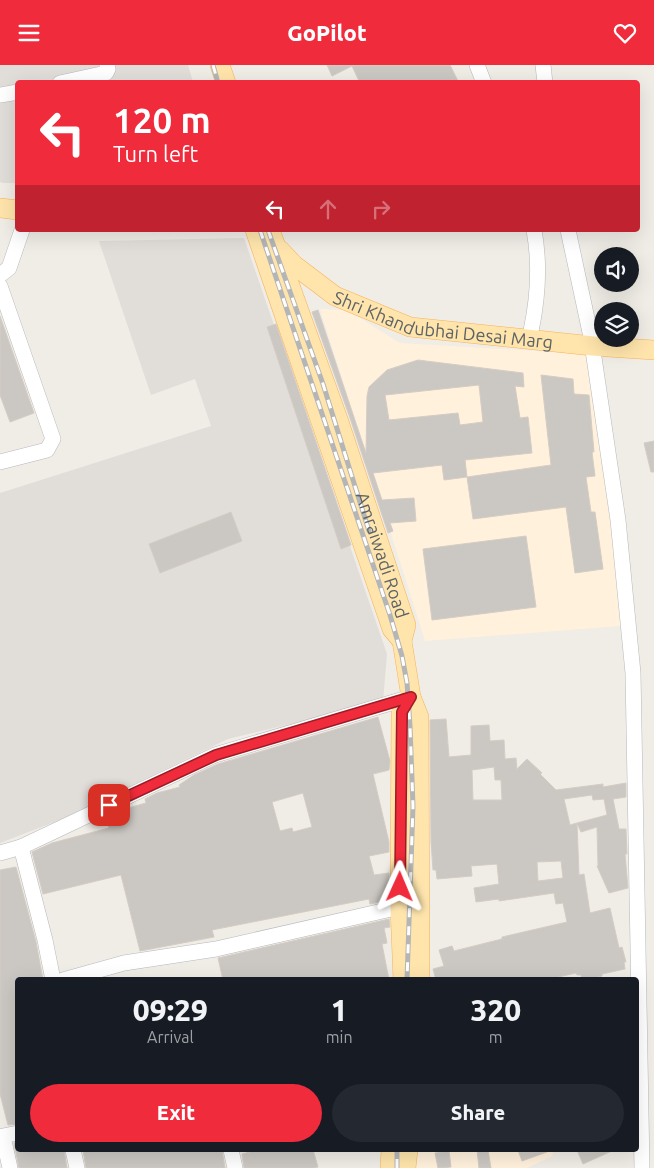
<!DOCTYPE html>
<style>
body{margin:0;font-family:Ubuntu,sans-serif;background:#242831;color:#f1f3f6;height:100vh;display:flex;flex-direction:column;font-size:19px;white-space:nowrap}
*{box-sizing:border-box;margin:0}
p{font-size:16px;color:#9ea1a6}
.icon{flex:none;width:28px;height:28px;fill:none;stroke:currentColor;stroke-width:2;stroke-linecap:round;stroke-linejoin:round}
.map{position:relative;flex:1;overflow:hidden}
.side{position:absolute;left:15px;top:912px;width:624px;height:175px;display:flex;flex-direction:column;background:#171b24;border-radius:5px;box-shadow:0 5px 20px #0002}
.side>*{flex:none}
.hud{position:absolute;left:15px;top:15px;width:625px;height:152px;border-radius:5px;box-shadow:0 5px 20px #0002;background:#f02b3b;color:#fff;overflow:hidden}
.controls{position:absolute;left:594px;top:182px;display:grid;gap:10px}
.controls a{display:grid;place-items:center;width:45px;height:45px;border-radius:50%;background:#171b24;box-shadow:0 5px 20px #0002;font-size:25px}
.pin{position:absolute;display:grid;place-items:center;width:42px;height:42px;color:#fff;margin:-21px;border-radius:10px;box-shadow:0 2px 8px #0006}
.me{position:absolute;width:55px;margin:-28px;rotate:1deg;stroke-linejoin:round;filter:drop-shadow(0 0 4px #0008)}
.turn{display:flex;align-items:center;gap:18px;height:105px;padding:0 15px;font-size:22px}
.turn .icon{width:65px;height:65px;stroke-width:2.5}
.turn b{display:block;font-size:35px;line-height:42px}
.lanes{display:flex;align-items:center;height:48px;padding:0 15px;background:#0003;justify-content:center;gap:25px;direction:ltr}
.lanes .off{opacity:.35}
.eta{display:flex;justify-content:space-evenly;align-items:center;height:85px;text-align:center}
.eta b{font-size:30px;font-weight:800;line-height:35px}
.cta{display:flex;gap:10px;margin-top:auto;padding:10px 15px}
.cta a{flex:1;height:58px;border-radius:30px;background:#f02b3b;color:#fff;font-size:20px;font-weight:800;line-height:58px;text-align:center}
.cta a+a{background:#242831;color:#f1f3f6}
header{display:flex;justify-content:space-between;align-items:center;height:65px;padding:0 15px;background:#f02b3b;color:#fff;font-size:22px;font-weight:800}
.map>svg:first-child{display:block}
.commercial{fill:#fff1dc}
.industrial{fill:#e1deda}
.building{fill:#cbc7c2;stroke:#d5cdc4;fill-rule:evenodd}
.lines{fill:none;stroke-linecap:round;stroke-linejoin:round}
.minor-casing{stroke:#b6b9bd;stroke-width:16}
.major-casing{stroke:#f7b258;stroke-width:20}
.minor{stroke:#fff;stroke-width:15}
.major{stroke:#ffe5ac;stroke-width:19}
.rail-casing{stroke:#b4b5b6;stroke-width:5}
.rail{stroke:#fff;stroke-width:3;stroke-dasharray:9;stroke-linecap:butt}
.route-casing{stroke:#9c1c26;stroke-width:12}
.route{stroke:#f02b3b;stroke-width:9}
.labels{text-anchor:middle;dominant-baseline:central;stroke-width:4;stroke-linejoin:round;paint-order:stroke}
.street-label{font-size:18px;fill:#5d6367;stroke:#fff}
</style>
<header><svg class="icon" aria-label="menu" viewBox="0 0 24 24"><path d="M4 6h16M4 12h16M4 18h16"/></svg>GoPilot<svg class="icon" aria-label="heart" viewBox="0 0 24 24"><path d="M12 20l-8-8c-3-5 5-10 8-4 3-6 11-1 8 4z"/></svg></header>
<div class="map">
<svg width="654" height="1103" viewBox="0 0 654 1103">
<rect width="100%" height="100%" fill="#f0ece6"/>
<!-- commercial -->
<g class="commercial">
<path d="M 320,244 L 347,245 L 400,278 L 588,289 L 612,460 L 621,561 L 425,576 Z"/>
<path d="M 411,1085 L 552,1085 L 553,1091 L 527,1103 L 410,1103 Z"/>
</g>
<!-- industrial -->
<g class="industrial">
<path d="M 0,0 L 188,0 L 193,17 L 18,18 L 17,118 L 3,118 L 0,117 Z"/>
<path d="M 244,173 L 387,589 L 383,637 L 228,674 L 65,753 L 0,778 L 0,428 L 211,361 L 195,314 L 151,330 L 99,176 Z"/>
</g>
<!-- building -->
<g class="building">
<path d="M 327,0 L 450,0 L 459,18 L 360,18 L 352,1 L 332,11 Z"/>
<path d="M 318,245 L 366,388 L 367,331 L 369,322 L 387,305 L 418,295 L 523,308 L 524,322 L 515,321 L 520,353 L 528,352 L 532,388 L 465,395 L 467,412 L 444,415 L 442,400 L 373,408 L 382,435 L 414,433 L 416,456 L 390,458 L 393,466 L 388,468 L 350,353 L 312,247 ZM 479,320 L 483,357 L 460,360 L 458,348 L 389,355 L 385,330 Z"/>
<path d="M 0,251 L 34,348 L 10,357 L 0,330 Z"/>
<path d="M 276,259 L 351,480 L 341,484 L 267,262 Z"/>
<path d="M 541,310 L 573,314 L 574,329 L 589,330 L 594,387 L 592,387 L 595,411 L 586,412 L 591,447 L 595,447 L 603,504 L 575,508 L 566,442 L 473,454 L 467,412 L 551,400 Z"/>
<path d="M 654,376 L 654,407 L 651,407 L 644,378 Z"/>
<path d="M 231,447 L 242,476 L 160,508 L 149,479 Z"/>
<path d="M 526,471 L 536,542 L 432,555 L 423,484 Z"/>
<path d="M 378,652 L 390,696 L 389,705 L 373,709 L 389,777 L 389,787 L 369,791 L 374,810 L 389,808 L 389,835 L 370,839 L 369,834 L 212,865 L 214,872 L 140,886 L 121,810 L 43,829 L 32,787 L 52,778 L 109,763 L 106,752 L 121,745 L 146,738 L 145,734 L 157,728 L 180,722 L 179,720 L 194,710 L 218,699 ZM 303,728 L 312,762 L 293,767 L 292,763 L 280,766 L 272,737 Z"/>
<path d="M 446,654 L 449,692 L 471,690 L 471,661 L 489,660 L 490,676 L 504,675 L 505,694 L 516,693 L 517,704 L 527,694 L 542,708 L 540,709 L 556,725 L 603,719 L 603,722 L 626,718 L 626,732 L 613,734 L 619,764 L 626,764 L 627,789 L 625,789 L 628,823 L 609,828 L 597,801 L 598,801 L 597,762 L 581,767 L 577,758 L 607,750 L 604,734 L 593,735 L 592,730 L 564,734 L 570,760 L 577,758 L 579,810 L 584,809 L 590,848 L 610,843 L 619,883 L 622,882 L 626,897 L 624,897 L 625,904 L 602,909 L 602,911 L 585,915 L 582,915 L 581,910 L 577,910 L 576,908 L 545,915 L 436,915 L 433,904 L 444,901 L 439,885 L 452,881 L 454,886 L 502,874 L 502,872 L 567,857 L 563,838 L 556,839 L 554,828 L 499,836 L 499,834 L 476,837 L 474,823 L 499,819 L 497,799 L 471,801 L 472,811 L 437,814 L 436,805 L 433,805 L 431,776 L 430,655 ZM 494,702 L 495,715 L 501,715 L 502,735 L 473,735 L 472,705 ZM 561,796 L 563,813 L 538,816 L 537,797 Z"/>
<path d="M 16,802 L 36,877 L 43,915 L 18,915 L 18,1059 L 8,1060 L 0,1029 L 0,805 Z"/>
<path d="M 389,854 L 390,862 L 384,863 L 387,878 L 382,879 L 389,915 L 223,915 L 218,893 Z"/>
<path d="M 14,1078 L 18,1078 L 18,1085 L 64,1085 L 67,1103 L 19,1103 Z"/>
<path d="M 83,1085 L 222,1085 L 225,1103 L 86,1103 Z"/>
<path d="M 257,1085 L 313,1085 L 318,1102 L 313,1103 L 244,1103 L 242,1089 Z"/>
<path d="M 477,1085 L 488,1085 L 491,1103 L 479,1103 Z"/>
<path d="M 518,1085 L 547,1085 L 547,1087 L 522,1096 Z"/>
<path d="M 577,1085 L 614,1085 L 583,1099 Z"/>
<path d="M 449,1086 L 451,1102 L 438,1103 L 435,1088 Z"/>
</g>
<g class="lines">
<!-- minor casing -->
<g class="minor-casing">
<g id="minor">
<path d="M 477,0 L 484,18"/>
<path d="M 543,0 L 545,18"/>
<path d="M 60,18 L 106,8 L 108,4 L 107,0"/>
<path d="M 0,30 L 18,27"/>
<path d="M 568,165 L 591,272 L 618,455 L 633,608 L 642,1103"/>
<path d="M 0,210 L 9,203 L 22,165"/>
<path d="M 0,221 L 53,374 L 47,385 L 0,397"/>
<path d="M 531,266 C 538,233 540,198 534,165"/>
<path d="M 21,782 L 45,875 L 53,915"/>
<path d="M 0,788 L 21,782 L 215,690 L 411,632"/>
<path d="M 63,915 L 124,898 L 216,884 L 400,842"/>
<path d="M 73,1085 L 77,1103"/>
<path d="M 231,1085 L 235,1103"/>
<path d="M 10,1103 L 3,1071 L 18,1068"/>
</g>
</g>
<!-- major casing -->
<g class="major-casing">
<g id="major">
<path d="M 220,0 L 226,18"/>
<path d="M 0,143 L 18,145"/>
<path d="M 255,165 L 392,564 L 402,576"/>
<path id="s1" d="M 270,165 L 339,357 L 406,560 L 402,576 L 411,632 L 419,652 L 420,915"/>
<path id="s2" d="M 280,185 L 294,200 L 335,231 L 410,262 L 593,281 L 654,285"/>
<path d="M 403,915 L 400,842 L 401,647 L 411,632"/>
<path d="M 390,1103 L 391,1085"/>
<path d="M 406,1103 L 408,1085"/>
</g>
</g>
<!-- minor -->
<use href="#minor" class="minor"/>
<!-- major -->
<use href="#major" class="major"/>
<!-- rail casing -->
<g class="rail-casing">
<g id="rail">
<path d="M 213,0 L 218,18"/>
<path d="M 260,165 L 390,550 L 402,591 L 407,618 L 410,661 L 413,741 L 407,915"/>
<path d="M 268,165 L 323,319 L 369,466"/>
<path d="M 397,1103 L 397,1085"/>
</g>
</g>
<!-- rail -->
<use href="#rail" class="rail"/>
</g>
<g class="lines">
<!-- route casing -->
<g class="route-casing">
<path id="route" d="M 109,740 L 216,690 L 411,632 L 402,647 L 400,822"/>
</g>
<!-- route -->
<use href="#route" class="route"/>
</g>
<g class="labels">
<!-- street labels -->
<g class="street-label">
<text stroke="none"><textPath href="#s2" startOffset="184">Shri Khandubhai Desai Marg</textPath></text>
<text stroke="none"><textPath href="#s1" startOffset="344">Amraiwadi Road</textPath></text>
</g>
</g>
</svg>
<div class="controls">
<a><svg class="icon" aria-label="sound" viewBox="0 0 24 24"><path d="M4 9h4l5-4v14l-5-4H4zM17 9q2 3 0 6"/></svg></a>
<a><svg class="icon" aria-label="layers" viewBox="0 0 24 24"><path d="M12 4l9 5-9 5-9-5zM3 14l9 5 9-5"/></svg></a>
</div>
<div class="pin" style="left:109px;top:740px;background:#d93025"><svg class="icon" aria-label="arrive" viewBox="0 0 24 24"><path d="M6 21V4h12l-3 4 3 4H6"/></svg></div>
<svg class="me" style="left:400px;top:822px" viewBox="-20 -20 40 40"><path d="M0-17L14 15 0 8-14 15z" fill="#f02b3b" stroke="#fff" stroke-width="4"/></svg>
<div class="hud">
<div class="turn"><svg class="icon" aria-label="left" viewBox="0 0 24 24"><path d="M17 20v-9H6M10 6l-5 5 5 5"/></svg><div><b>120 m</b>Turn left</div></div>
<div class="lanes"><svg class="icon" aria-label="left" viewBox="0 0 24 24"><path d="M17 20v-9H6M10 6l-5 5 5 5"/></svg><svg class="icon off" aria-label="ahead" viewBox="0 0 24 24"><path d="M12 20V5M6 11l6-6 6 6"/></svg><svg class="icon off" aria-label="right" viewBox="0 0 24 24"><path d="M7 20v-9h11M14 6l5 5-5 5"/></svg></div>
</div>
<section class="side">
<div class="eta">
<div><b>09:29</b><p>Arrival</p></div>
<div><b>1</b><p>min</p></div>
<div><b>320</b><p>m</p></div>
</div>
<div class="cta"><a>Exit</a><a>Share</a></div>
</section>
</div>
